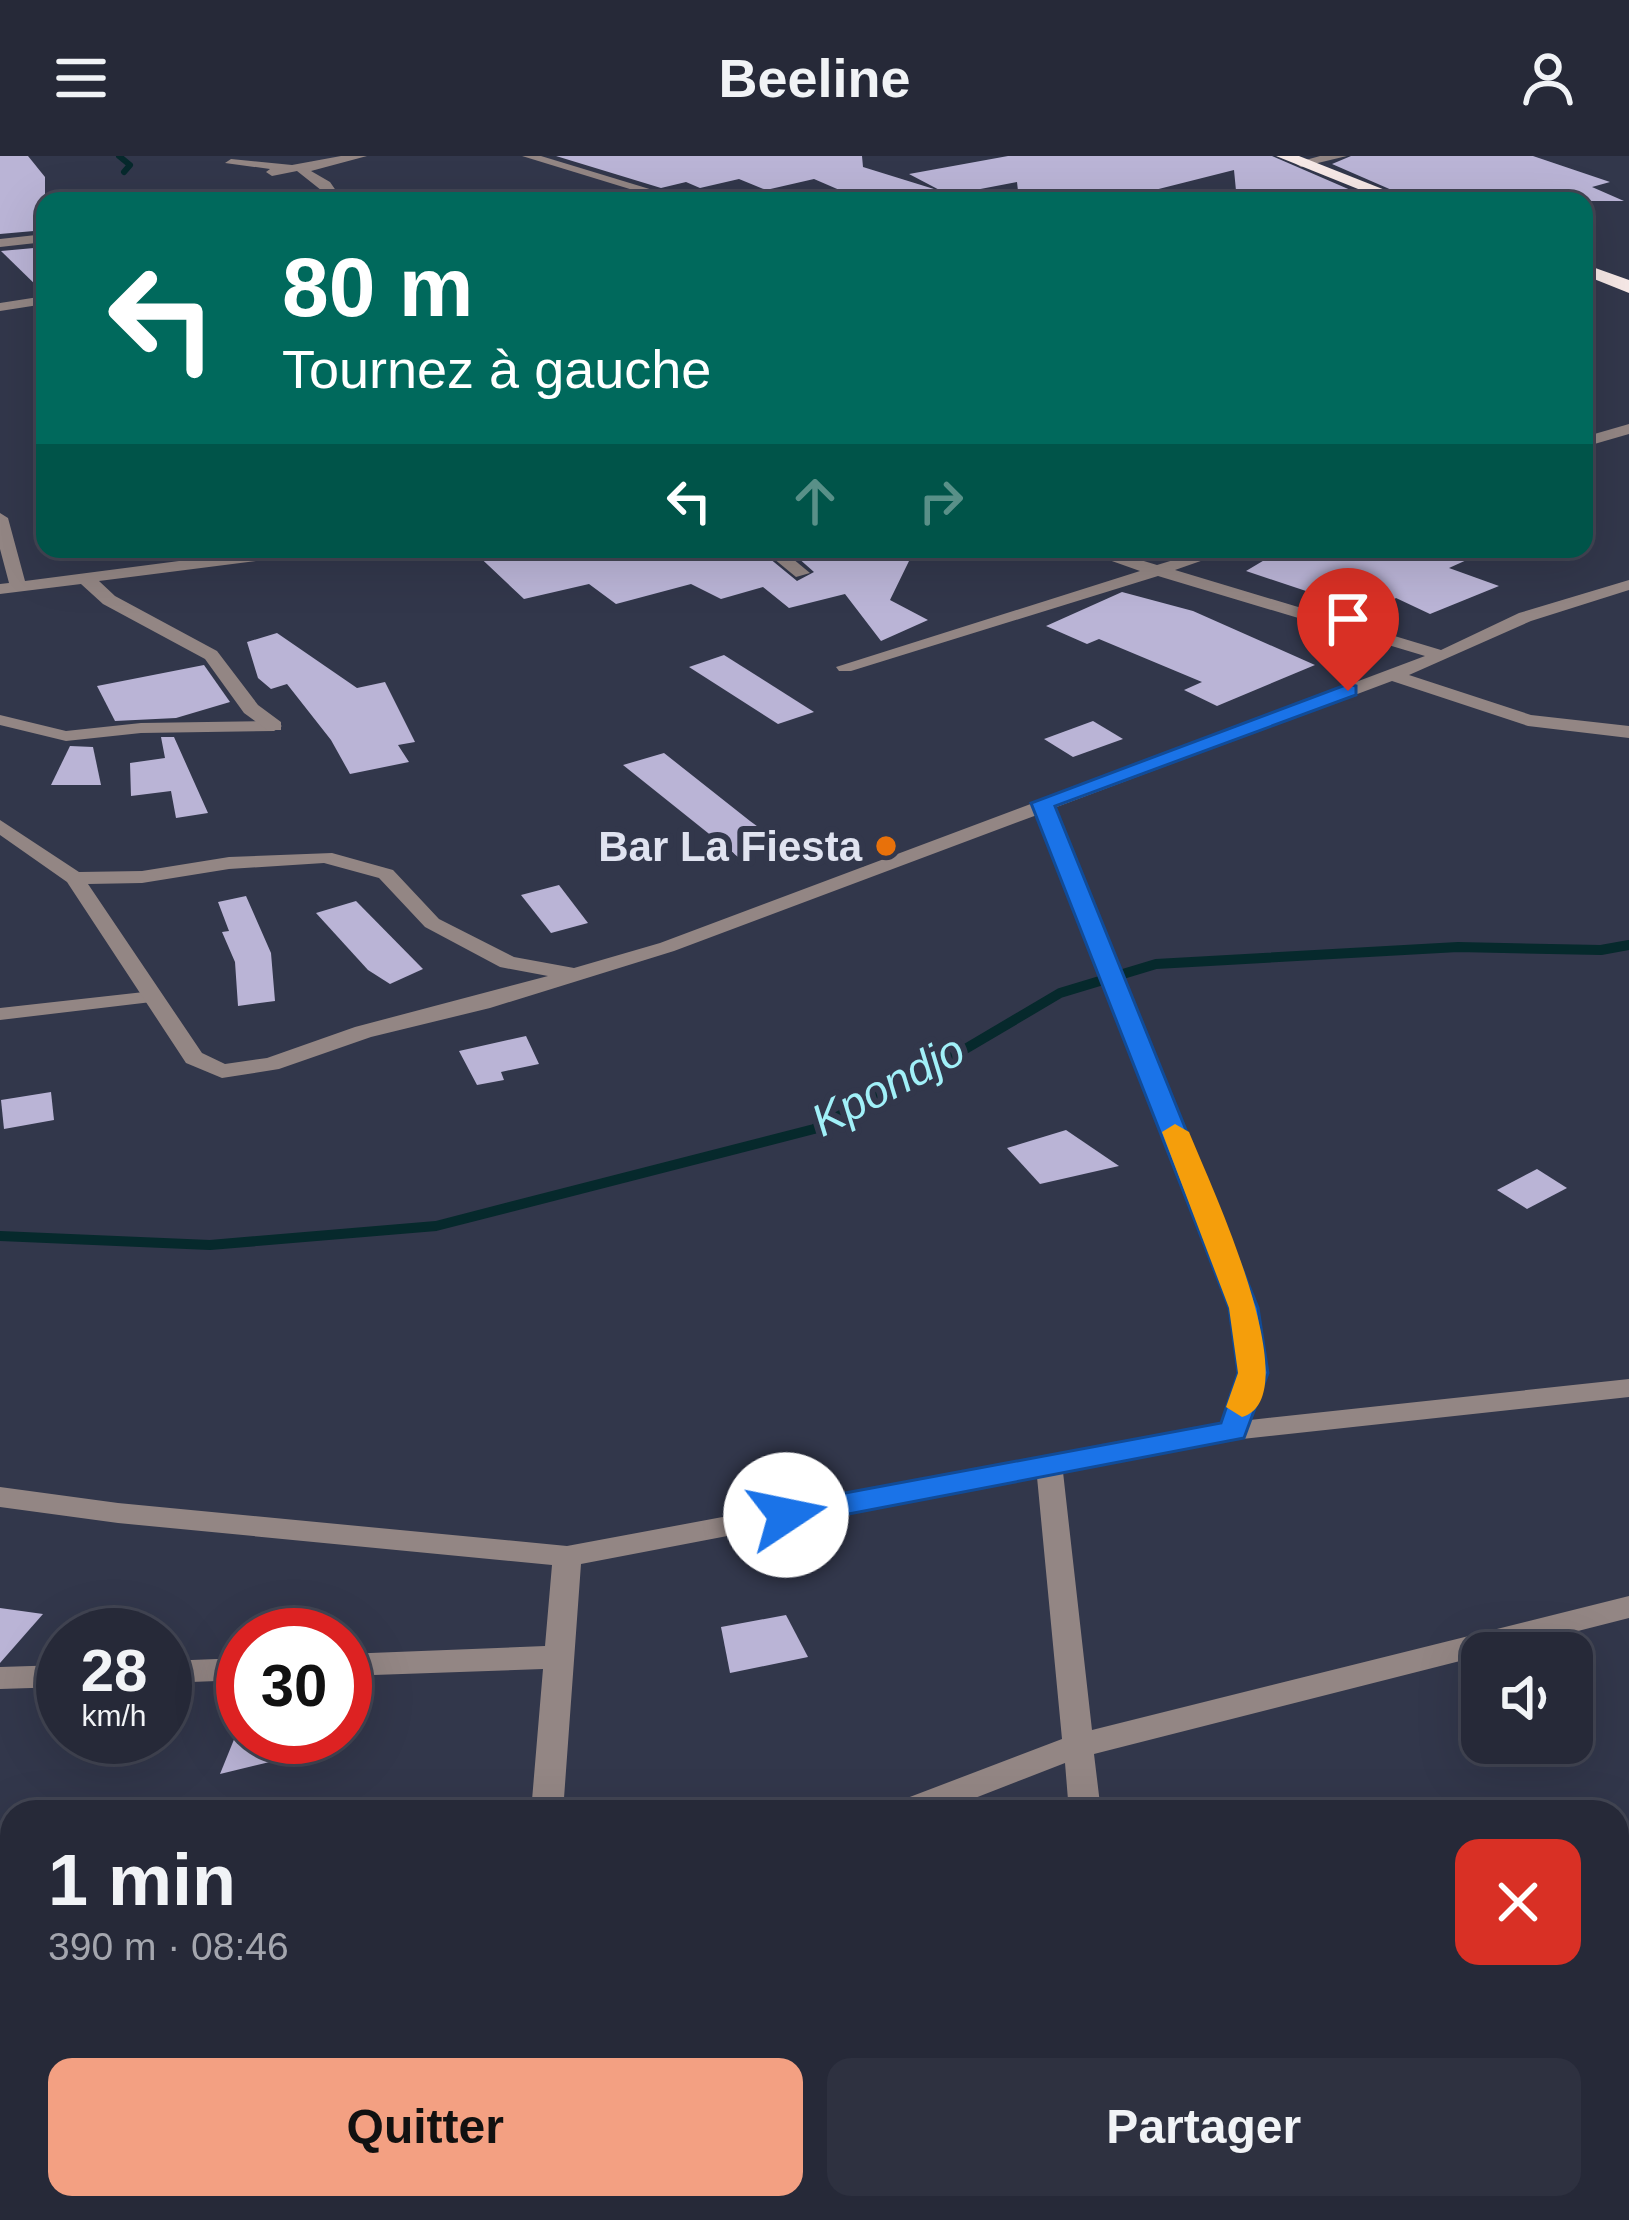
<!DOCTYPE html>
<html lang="fr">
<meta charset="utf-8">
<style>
body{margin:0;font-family:Arial,sans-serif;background:#2e3140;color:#f1f3f6;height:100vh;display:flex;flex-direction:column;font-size:45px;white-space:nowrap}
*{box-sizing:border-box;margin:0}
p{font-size:39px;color:#a4a6ae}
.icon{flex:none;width:66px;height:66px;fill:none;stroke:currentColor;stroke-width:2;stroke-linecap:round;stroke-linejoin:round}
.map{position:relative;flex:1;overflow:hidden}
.side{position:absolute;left:0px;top:1644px;width:1629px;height:420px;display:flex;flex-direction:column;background:#262938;border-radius:36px 36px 0 0;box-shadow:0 12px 48px #0002,0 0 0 3px #424553}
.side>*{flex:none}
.banner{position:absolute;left:36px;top:36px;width:1557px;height:366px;border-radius:24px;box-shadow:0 12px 48px #0002,0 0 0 3px #424553;background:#00695c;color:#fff;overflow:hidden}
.tools{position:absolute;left:1461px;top:1476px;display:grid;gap:24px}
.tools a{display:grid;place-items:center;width:132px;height:132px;border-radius:24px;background:#262938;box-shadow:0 12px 48px #0002,0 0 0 3px #424553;font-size:60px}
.speed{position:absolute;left:36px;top:1452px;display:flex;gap:24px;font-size:60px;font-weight:700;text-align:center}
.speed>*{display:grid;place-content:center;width:156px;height:156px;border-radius:50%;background:#262938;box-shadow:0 12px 48px #0002,0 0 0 3px #424553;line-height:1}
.speed small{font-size:30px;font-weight:400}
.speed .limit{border:18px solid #d22;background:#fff;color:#111}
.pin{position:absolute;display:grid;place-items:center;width:102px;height:102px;color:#fff;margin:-123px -51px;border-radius:50% 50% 50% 0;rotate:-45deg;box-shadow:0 0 12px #0007}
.pin .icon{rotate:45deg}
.me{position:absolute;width:132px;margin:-66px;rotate:79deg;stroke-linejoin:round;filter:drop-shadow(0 0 9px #0008)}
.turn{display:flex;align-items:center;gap:42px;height:252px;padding:0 48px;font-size:54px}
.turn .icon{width:156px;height:156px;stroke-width:2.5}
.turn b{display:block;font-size:84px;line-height:102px}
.lanes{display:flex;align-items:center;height:114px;padding:0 48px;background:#0003;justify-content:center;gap:60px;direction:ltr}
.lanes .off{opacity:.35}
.round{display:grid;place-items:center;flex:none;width:126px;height:126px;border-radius:24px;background:#2e3140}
.summary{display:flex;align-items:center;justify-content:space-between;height:204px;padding:0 48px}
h1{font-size:72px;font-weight:700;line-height:90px}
.action{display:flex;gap:24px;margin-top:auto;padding:24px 48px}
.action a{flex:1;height:138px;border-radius:24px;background:#f3a082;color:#111;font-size:48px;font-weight:700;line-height:138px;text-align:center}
.action a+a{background:#2e3140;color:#f1f3f6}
header{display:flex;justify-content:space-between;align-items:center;height:156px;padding:0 48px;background:#262938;font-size:54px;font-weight:700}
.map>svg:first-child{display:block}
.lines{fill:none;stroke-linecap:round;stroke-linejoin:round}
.stream-far1{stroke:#06292c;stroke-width:6}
.stream{stroke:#06292c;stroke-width:10}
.building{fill:#bab4d6}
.service{fill:#938684;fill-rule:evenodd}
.minor{fill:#938684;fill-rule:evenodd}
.trunk{fill:#f6e8e6;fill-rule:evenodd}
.route{fill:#1a73e8;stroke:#114b97;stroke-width:3}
.slow{fill:#f59e0b}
.food-dot{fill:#e8710a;stroke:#32374b;stroke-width:4.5}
.labels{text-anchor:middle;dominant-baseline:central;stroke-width:12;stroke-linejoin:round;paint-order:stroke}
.poi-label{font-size:42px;font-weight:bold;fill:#e0e3f0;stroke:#32374b;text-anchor:end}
.water-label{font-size:45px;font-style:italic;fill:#a1f0f8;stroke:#32374b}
</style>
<header><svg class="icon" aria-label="menu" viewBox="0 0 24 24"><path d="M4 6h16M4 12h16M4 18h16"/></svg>Beeline<svg class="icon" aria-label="person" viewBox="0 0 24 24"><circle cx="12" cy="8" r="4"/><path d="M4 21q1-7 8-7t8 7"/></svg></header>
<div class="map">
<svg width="1629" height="2064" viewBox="0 0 1629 2064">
<rect width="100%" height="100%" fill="#32374b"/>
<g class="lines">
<!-- stream-far1 -->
<path class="stream-far1" d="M 119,0 L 130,9 L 124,16"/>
<!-- stream -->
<path class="stream" d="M 0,1080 L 210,1089 L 436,1070 L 814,973 L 950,902 L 1060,837 L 1156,808 L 1458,791 L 1601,794 L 1629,789"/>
</g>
<!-- building -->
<g class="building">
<path d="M 0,0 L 28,0 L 45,21 L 45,74 L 0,78 Z"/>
<path d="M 556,0 L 862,0 L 863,11 L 934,33 L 865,45 L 814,23 L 766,34 L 739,23 L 700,32 L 686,26 L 661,32 Z"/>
<path d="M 1008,0 L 1272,0 L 1376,45 L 1237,45 L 1234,14 L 1111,45 L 1044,45 L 1028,36 L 1019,44 L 1017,26 L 949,39 L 909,18 Z"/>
<path d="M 1351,0 L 1533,0 L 1610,26 L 1592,31 L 1624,45 L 1417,45 L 1332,8 Z"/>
<path d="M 45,91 L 45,136 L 43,136 L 1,95 Z"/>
<path d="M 471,393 L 758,393 L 797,425 L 814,416 L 788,393 L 891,393 L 909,405 L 890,444 L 928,464 L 881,485 L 845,438 L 789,452 L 763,431 L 721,443 L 691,428 L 616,448 L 589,428 L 524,443 Z"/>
<path d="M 1283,393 L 1491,393 L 1449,412 L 1499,430 L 1430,458 L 1396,442 L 1366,462 L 1329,449 L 1336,445 L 1246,415 Z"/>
<path d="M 1122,436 L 1193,455 L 1315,509 L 1217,550 L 1184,534 L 1202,526 L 1099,483 L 1087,488 L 1046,470 Z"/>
<path d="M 277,477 L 357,532 L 385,526 L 415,586 L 398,589 L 409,606 L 350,618 L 331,584 L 287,528 L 271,533 L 258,522 L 247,486 Z"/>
<path d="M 724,499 L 814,556 L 778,568 L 689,511 Z"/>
<path d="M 204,509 L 230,546 L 176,562 L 115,565 L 97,530 Z"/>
<path d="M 1093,565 L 1123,583 L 1073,601 L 1044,583 Z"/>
<path d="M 161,581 L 174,581 L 208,657 L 176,662 L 171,635 L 131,640 L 130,607 L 165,602 Z"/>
<path d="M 70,590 L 93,591 L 101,629 L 51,629 Z"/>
<path d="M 664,597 L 750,665 L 780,687 L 738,701 L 623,609 Z"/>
<path d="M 559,729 L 588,767 L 551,777 L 521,739 Z"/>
<path d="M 246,740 L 271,797 L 275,845 L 238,850 L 235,806 L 222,776 L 229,775 L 218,746 Z"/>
<path d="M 356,745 L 423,813 L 390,828 L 368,814 L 316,757 Z"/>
<path d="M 526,880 L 539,908 L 501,916 L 504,924 L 477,929 L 459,895 Z"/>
<path d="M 51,936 L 54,964 L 4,973 L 1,944 Z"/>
<path d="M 1066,974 L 1119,1010 L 1040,1028 L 1007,992 Z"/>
<path d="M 1537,1013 L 1567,1032 L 1527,1053 L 1497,1034 Z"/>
<path d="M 0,1452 L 43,1458 L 0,1507 Z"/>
<path d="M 786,1459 L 808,1501 L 730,1517 L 721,1471 Z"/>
<path d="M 235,1581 L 326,1581 L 328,1592 L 220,1618 Z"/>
</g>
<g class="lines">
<!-- service -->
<g class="service">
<path d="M 1027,40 L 1039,43 L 1040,45 L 1023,45 Z"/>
<path d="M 0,559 L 66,575 L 141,567 L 274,565 L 282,570 L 274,575 L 141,577 L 66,585 L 0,569 Z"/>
<path d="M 153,835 L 163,841 L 160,845 L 0,864 L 0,852 Z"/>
</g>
<!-- minor -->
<g class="minor">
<path d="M 341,0 L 367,0 L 311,15 L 330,26 L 339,39 L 331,45 L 315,45 L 326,38 L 297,15 L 272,20 L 266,16 L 270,13 L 225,7 L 231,3 L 292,9 Z"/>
<path d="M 522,0 L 541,0 L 689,45 L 669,45 Z"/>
<path d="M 1320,0 L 1347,0 L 1301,11 L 1295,7 Z"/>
<path d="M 45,78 L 45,86 L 0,91 L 0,83 Z"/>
<path d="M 45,140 L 45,148 L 0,155 L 0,147 Z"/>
<path d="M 1629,268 L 1629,278 L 1584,291 L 1584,281 Z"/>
<path d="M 0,357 L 8,362 L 25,425 L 272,393 L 319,393 L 311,398 L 99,425 L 115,440 L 217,495 L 258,549 L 281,566 L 281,574 L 267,574 L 244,557 L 205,503 L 103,448 L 81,428 L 0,438 L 0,428 L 9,427 L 0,393 Z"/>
<path d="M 762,393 L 781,393 L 810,417 L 796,421 Z"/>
<path d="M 1078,393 L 1104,393 L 1157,409 L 1210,393 L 1235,393 L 1175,414 L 1441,494 L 1519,457 L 1629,424 L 1629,434 L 1531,465 L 1409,519 L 1531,559 L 1629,570 L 1629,582 L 1528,570 L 1392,525 L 1054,652 L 1257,1152 L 1266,1217 L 1250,1264 L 1629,1223 L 1629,1241 L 1233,1284 L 1063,1316 L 1092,1574 L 1629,1440 L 1629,1462 L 1094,1598 L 1101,1656 L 1069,1656 L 1065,1607 L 939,1656 L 889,1656 L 894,1647 L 1062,1583 L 1037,1321 L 581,1408 L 563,1656 L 531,1656 L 543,1513 L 345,1520 L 345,1498 L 545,1490 L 552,1409 L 118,1367 L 0,1351 L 0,1331 L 118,1347 L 567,1390 L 1222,1268 L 1240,1217 L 1231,1152 L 1037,659 L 674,795 L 490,852 L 371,881 L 279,913 L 222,922 L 186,907 L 67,726 L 0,679 L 0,664 L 79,716 L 142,715 L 229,701 L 332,697 L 393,714 L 439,763 L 514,801 L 574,812 L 660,787 L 1425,500 L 1158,420 L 851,515 L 839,515 L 836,511 L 1140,415 ZM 324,707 L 379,722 L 425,771 L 500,811 L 548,820 L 355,871 L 267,902 L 225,908 L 202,897 L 88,728 L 142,727 L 229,713 Z"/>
<path d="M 243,1502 L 243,1524 L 165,1527 L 165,1505 Z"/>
<path d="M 63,1509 L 63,1531 L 0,1533 L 0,1511 Z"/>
<path d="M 25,2052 L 68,2052 L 62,2064 L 19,2064 Z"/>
<path d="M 497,2052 L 533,2052 L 532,2064 L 496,2064 Z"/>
</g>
<!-- trunk -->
<g class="trunk">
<path d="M 1276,0 L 1299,0 L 1413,45 L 1388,45 Z"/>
<path d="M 1584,108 L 1629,124 L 1629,137 L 1584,119 Z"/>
</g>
</g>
<!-- route -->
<path class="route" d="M 1348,528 L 1356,530 L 1356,539 L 1055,650 L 1258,1152 L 1268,1217 L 1244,1282 L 786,1370 L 775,1367 L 770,1359 L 775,1351 L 786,1348 L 1221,1267 L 1238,1217 L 1229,1152 L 1031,647 Z"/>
<!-- slow -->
<path class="slow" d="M 1175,968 L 1189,976 C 1206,1019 1312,1241 1242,1261 L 1226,1251 L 1238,1217 L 1229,1152 L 1162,976 Z"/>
<!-- markers -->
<circle class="food-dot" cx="886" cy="690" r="12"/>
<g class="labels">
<!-- poi labels -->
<g class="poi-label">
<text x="862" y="690">Bar La Fiesta</text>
</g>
<!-- water labels -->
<g class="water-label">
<text transform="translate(888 929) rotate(-28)">Kpondjo</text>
</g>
</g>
</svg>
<div class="tools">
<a><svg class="icon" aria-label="sound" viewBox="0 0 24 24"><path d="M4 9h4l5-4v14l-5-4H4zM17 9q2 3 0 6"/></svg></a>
</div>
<div class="speed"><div>28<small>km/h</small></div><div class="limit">30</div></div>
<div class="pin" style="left:1348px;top:535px;background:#d93025"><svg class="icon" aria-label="arrive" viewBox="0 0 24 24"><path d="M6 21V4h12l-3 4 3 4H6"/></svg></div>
<svg class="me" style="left:786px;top:1359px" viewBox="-20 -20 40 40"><circle r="19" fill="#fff"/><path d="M0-13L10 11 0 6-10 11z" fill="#1a73e8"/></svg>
<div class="banner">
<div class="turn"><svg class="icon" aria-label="left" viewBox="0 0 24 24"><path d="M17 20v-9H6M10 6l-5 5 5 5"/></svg><div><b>80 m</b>Tournez à gauche</div></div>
<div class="lanes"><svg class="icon" aria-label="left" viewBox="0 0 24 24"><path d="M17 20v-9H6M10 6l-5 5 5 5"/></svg><svg class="icon off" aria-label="ahead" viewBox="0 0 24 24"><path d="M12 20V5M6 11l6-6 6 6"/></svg><svg class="icon off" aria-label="right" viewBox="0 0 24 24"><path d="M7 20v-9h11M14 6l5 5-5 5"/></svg></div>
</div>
<section class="side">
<div class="summary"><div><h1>1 min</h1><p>390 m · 08:46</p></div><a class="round" style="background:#d93025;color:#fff"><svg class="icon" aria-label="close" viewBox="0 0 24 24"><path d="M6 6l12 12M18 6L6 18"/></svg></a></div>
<div class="action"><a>Quitter</a><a>Partager</a></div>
</section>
</div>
